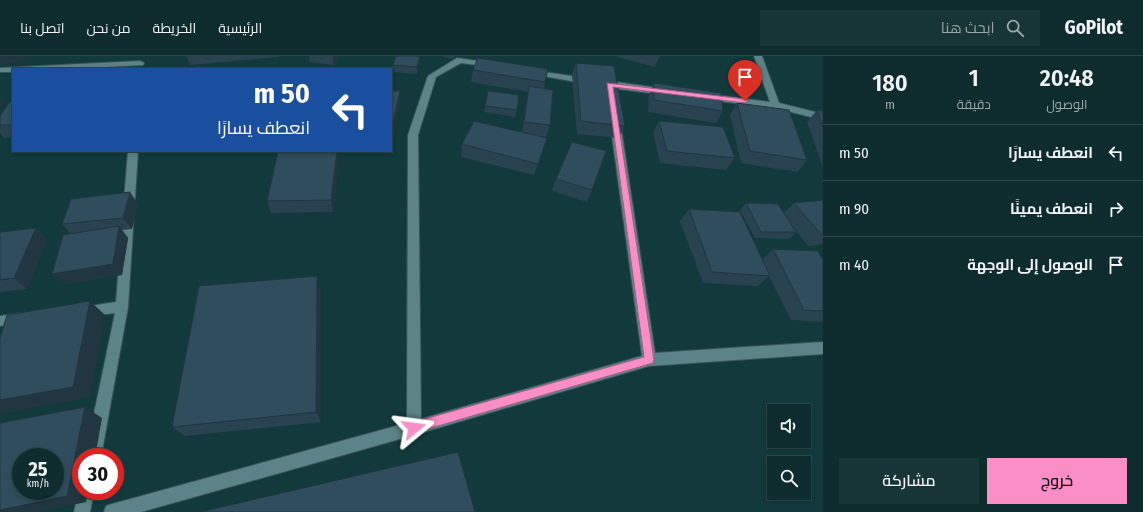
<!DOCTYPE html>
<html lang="ar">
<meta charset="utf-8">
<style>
body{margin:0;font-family:"Fira Sans Condensed",Cairo,sans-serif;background:#173436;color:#f1f3f6;direction:rtl;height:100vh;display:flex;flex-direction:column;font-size:15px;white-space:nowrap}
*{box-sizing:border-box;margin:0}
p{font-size:13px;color:#9ba7aa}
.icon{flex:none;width:22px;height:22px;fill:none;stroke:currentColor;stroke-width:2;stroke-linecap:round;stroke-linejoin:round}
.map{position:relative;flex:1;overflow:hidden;direction:ltr}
.panel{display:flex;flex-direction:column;background:#0e2c2e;width:320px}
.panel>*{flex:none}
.hud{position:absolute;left:12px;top:12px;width:380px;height:84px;border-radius:0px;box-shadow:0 2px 6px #0003,0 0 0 1px #2e484a;direction:rtl;background:#1a4fa0;color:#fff;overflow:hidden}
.fabs{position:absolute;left:767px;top:348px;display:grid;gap:8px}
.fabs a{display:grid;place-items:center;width:44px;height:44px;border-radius:0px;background:#0e2c2e;box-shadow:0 2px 6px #0003,0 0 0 1px #2e484a;font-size:20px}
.speed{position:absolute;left:12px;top:392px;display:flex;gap:8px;font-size:20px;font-weight:700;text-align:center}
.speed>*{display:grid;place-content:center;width:52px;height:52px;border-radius:50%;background:#0e2c2e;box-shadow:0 2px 6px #0003,0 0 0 1px #2e484a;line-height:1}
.speed small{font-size:10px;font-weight:400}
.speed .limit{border:6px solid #d22;background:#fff;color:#111}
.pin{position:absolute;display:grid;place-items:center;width:34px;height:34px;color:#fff;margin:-41px -17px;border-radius:50% 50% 50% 0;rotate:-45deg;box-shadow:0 0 4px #0007}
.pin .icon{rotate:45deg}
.me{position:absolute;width:44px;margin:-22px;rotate:74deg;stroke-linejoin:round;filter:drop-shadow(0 0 3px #0008)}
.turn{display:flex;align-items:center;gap:14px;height:84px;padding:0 16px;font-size:18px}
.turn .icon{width:52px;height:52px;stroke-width:2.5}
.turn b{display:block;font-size:28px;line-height:34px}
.eta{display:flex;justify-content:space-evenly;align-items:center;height:68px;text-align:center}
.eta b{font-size:24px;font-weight:600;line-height:28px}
.button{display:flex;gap:8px;margin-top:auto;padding:8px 16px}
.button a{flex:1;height:46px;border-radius:0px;background:#fa8fc8;color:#111;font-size:16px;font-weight:600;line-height:46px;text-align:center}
.button a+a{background:#173436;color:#f1f3f6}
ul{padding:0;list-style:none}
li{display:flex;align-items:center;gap:12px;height:56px;padding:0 16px;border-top:1px solid #2e484a}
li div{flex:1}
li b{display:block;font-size:15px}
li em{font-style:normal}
header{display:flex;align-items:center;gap:24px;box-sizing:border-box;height:56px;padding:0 20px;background:#0e2c2e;border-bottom:1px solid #2e484a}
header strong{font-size:19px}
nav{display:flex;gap:22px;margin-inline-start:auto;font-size:14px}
.search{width:280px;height:36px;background:#173436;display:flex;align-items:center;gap:10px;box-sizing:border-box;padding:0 14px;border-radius:0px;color:#9ba7aa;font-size:15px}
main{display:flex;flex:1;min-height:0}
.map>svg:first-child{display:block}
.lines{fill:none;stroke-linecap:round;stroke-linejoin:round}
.minor-casing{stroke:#395456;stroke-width:2}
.minor{fill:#5c8387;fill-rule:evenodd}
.wall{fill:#28424f}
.shaded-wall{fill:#213640}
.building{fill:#2f4d5c;stroke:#213640;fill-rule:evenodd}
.route{fill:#fa8fc8;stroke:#a25d82}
</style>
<header>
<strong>GoPilot</strong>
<div class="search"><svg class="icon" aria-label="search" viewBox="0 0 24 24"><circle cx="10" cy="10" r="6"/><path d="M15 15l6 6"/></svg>ابحث هنا</div>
<nav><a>الرئيسية</a><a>الخريطة</a><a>من نحن</a><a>اتصل بنا</a></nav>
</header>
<main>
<section class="panel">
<div class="eta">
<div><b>20:48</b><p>الوصول</p></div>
<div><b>1</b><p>دقيقة</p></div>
<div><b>180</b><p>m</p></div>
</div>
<ul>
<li><svg class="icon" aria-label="left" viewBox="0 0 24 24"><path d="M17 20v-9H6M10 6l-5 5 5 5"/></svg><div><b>انعطف يسارًا</b></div><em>50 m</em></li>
<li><svg class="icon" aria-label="right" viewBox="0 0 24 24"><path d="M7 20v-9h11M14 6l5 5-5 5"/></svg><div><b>انعطف يمينًا</b></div><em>90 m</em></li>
<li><svg class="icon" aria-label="arrive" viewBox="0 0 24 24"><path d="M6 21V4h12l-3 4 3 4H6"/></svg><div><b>الوصول إلى الوجهة</b></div><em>40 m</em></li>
</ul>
<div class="button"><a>خروج</a><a>مشاركة</a></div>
</section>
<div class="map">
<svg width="823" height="456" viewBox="0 0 823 456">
<rect width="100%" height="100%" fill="#123a3d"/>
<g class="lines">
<!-- minor casing -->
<g class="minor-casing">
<g id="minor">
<path d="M 754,0 L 762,0 L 779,47 L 823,58 L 823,64 L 775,52 L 703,43 L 702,41 L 706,38 L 770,46 Z"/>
<path d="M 457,2 L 492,7 L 496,9 L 492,11 L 461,7 L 436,21 L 418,79 L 421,363 L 642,300 L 610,65 L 615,62 L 620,65 L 655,297 L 823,286 L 823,298 L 649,310 L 414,379 L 141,456 L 104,456 L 106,450 L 112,448 L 407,367 L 408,79 L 428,20 Z"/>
<path d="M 140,5 L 144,7 L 143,9 L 68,13 L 13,13 L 13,16 L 0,16 L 0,12 Z"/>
<path d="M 529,14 L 666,33 L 670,36 L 666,39 L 610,32 L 532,18 L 528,16 Z"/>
<path d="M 128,95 L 138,95 L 128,251 L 101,401 L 85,401 L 115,257 L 83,261 L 79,260 L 77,256 L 79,252 L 83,251 L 116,246 Z"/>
<path d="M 21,257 L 25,258 L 27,262 L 25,266 L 0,270 L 0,260 Z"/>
<path d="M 80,429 L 81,435 L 94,435 L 90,456 L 74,456 Z"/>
</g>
</g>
<!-- minor -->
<use href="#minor" class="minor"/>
</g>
<!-- wall -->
<g class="wall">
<path d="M 186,0 L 279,0 L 279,1 L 190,9 Z"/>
<path d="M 309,0 L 339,0 L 334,9 L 310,6 Z"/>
<path d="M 443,0 L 455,0 L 453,3 L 443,1 Z"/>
<path d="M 617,0 L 660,0 L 655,11 L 617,1 Z"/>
<path d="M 421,4 L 417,18 L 394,16 L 393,9 Z"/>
<path d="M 576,7 L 625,70 L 619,82 L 577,78 L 572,19 Z"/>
<path d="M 548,13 L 544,32 L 550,69 L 546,81 L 536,80 L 547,82 L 534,119 L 461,101 L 462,88 L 522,76 L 528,36 L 471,26 L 473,14 Z"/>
<path d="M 654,27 L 723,55 L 716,67 L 648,56 L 649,39 Z"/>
<path d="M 13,41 L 13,81 L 4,82 L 0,77 L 0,60 Z"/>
<path d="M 737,47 L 807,104 L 797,116 L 741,107 L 730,59 Z"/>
<path d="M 485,50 L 517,54 L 515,61 L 484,56 Z"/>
<path d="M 817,54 L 823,55 L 823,112 L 807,66 Z"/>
<path d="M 659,65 L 735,102 L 726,114 L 660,107 L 653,77 Z"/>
<path d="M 337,95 L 339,107 L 333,156 L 271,157 L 267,145 Z"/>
<path d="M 556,123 L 592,134 L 587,146 L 552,135 Z"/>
<path d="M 823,144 L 823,188 L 808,190 L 790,167 L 796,176 L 789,183 L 755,182 L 740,154 L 746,147 L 784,157 L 794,147 Z"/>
<path d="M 138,148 L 132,173 L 122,174 L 128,182 L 122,219 L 64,228 L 52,218 L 71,178 L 62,168 Z"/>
<path d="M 689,153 L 762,204 L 773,193 L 823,204 L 823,266 L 791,264 L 769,220 L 758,230 L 703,227 L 680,165 Z"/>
<path d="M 0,176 L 47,184 L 27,233 L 0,236 Z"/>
<path d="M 321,234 L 321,366 L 185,380 L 172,371 Z"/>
</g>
<!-- shaded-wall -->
<g class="shaded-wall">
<path d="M 0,0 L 26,0 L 24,5 L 0,9 Z"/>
<path d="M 333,0 L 339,0 L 334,9 Z"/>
<path d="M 420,0 L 421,0 L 421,4 L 417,18 L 417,11 Z"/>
<path d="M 400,35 L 400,51 L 391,93 L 391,76 Z"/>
<path d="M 0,42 L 4,47 L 0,53 Z"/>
<path d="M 337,95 L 339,107 L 333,156 L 331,144 Z"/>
<path d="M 130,136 L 138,148 L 132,173 L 123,162 Z"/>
<path d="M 119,170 L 128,182 L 122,219 L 64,228 L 52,218 Z"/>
<path d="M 36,172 L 47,184 L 27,233 L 14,222 Z"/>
<path d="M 317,220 L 321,234 L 321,366 L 316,356 Z"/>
<path d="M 90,245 L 105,259 L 90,341 L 0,358 L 0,344 Z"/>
<path d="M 85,351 L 102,362 L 95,401 L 81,401 L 81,435 L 88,435 L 86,446 L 40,456 L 0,456 L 0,454 Z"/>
</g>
<!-- building -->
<g class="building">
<path d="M 396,0 L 420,0 L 417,11 L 393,9 Z"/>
<path d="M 478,2 L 548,13 L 545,26 L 473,14 Z"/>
<path d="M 576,7 L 614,10 L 625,70 L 581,65 Z"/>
<path d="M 654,27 L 721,37 L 723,55 L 654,44 Z"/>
<path d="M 529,30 L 553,34 L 550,69 L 524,66 Z"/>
<path d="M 391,35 L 400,35 L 391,76 Z"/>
<path d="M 488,35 L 519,39 L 517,54 L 485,50 Z"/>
<path d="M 13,41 L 13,69 L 0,69 L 0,60 Z"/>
<path d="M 737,47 L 789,54 L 807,104 L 750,95 Z"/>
<path d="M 817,54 L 823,55 L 823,71 Z"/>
<path d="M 474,65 L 547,82 L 538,108 L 462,88 Z"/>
<path d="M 659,65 L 723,71 L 735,102 L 667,95 Z"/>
<path d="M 572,86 L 606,95 L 592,134 L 556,123 Z"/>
<path d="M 337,95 L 331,144 L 267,145 L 278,96 Z"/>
<path d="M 130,136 L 123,162 L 62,168 L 71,143 Z"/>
<path d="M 823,144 L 823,178 L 821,178 L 794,147 Z"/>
<path d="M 746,147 L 778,148 L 796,176 L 761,176 Z"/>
<path d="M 689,153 L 740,156 L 770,220 L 712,216 Z"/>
<path d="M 119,170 L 113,208 L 52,218 L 63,179 Z"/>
<path d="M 36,172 L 14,222 L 0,224 L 0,176 Z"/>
<path d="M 773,193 L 818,195 L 823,204 L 823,255 L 804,254 Z"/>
<path d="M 317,220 L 316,356 L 172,371 L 199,230 Z"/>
<path d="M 90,245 L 73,331 L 0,344 L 0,282 L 7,259 Z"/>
<path d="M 85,351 L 67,440 L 0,454 L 0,367 ZM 21,401 L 55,401 L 55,435 L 21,435 Z"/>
<path d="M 458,396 L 475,456 L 200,456 Z"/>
</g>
<!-- route -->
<path class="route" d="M 607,27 L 745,43 L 748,45 L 745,47 L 613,31 L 654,304 L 653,307 L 414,377 L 410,376 L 408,372 L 410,368 L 414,366 L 644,301 Z"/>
</svg>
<div class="fabs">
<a><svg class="icon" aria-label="sound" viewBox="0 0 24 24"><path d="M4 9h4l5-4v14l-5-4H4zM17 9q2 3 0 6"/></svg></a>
<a><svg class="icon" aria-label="search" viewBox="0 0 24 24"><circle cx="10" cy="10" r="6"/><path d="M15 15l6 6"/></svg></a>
</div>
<div class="speed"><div>25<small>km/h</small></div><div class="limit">30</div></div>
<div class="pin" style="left:745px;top:45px;background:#d93025"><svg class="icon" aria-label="arrive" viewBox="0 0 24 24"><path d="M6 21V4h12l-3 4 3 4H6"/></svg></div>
<svg class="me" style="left:414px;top:372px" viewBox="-20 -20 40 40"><path d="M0-17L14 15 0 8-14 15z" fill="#fa8fc8" stroke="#fff" stroke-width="4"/></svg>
<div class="hud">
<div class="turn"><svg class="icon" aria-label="left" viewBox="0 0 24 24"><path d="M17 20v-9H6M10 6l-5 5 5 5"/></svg><div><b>50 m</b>انعطف يسارًا</div></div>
</div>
</div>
</main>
